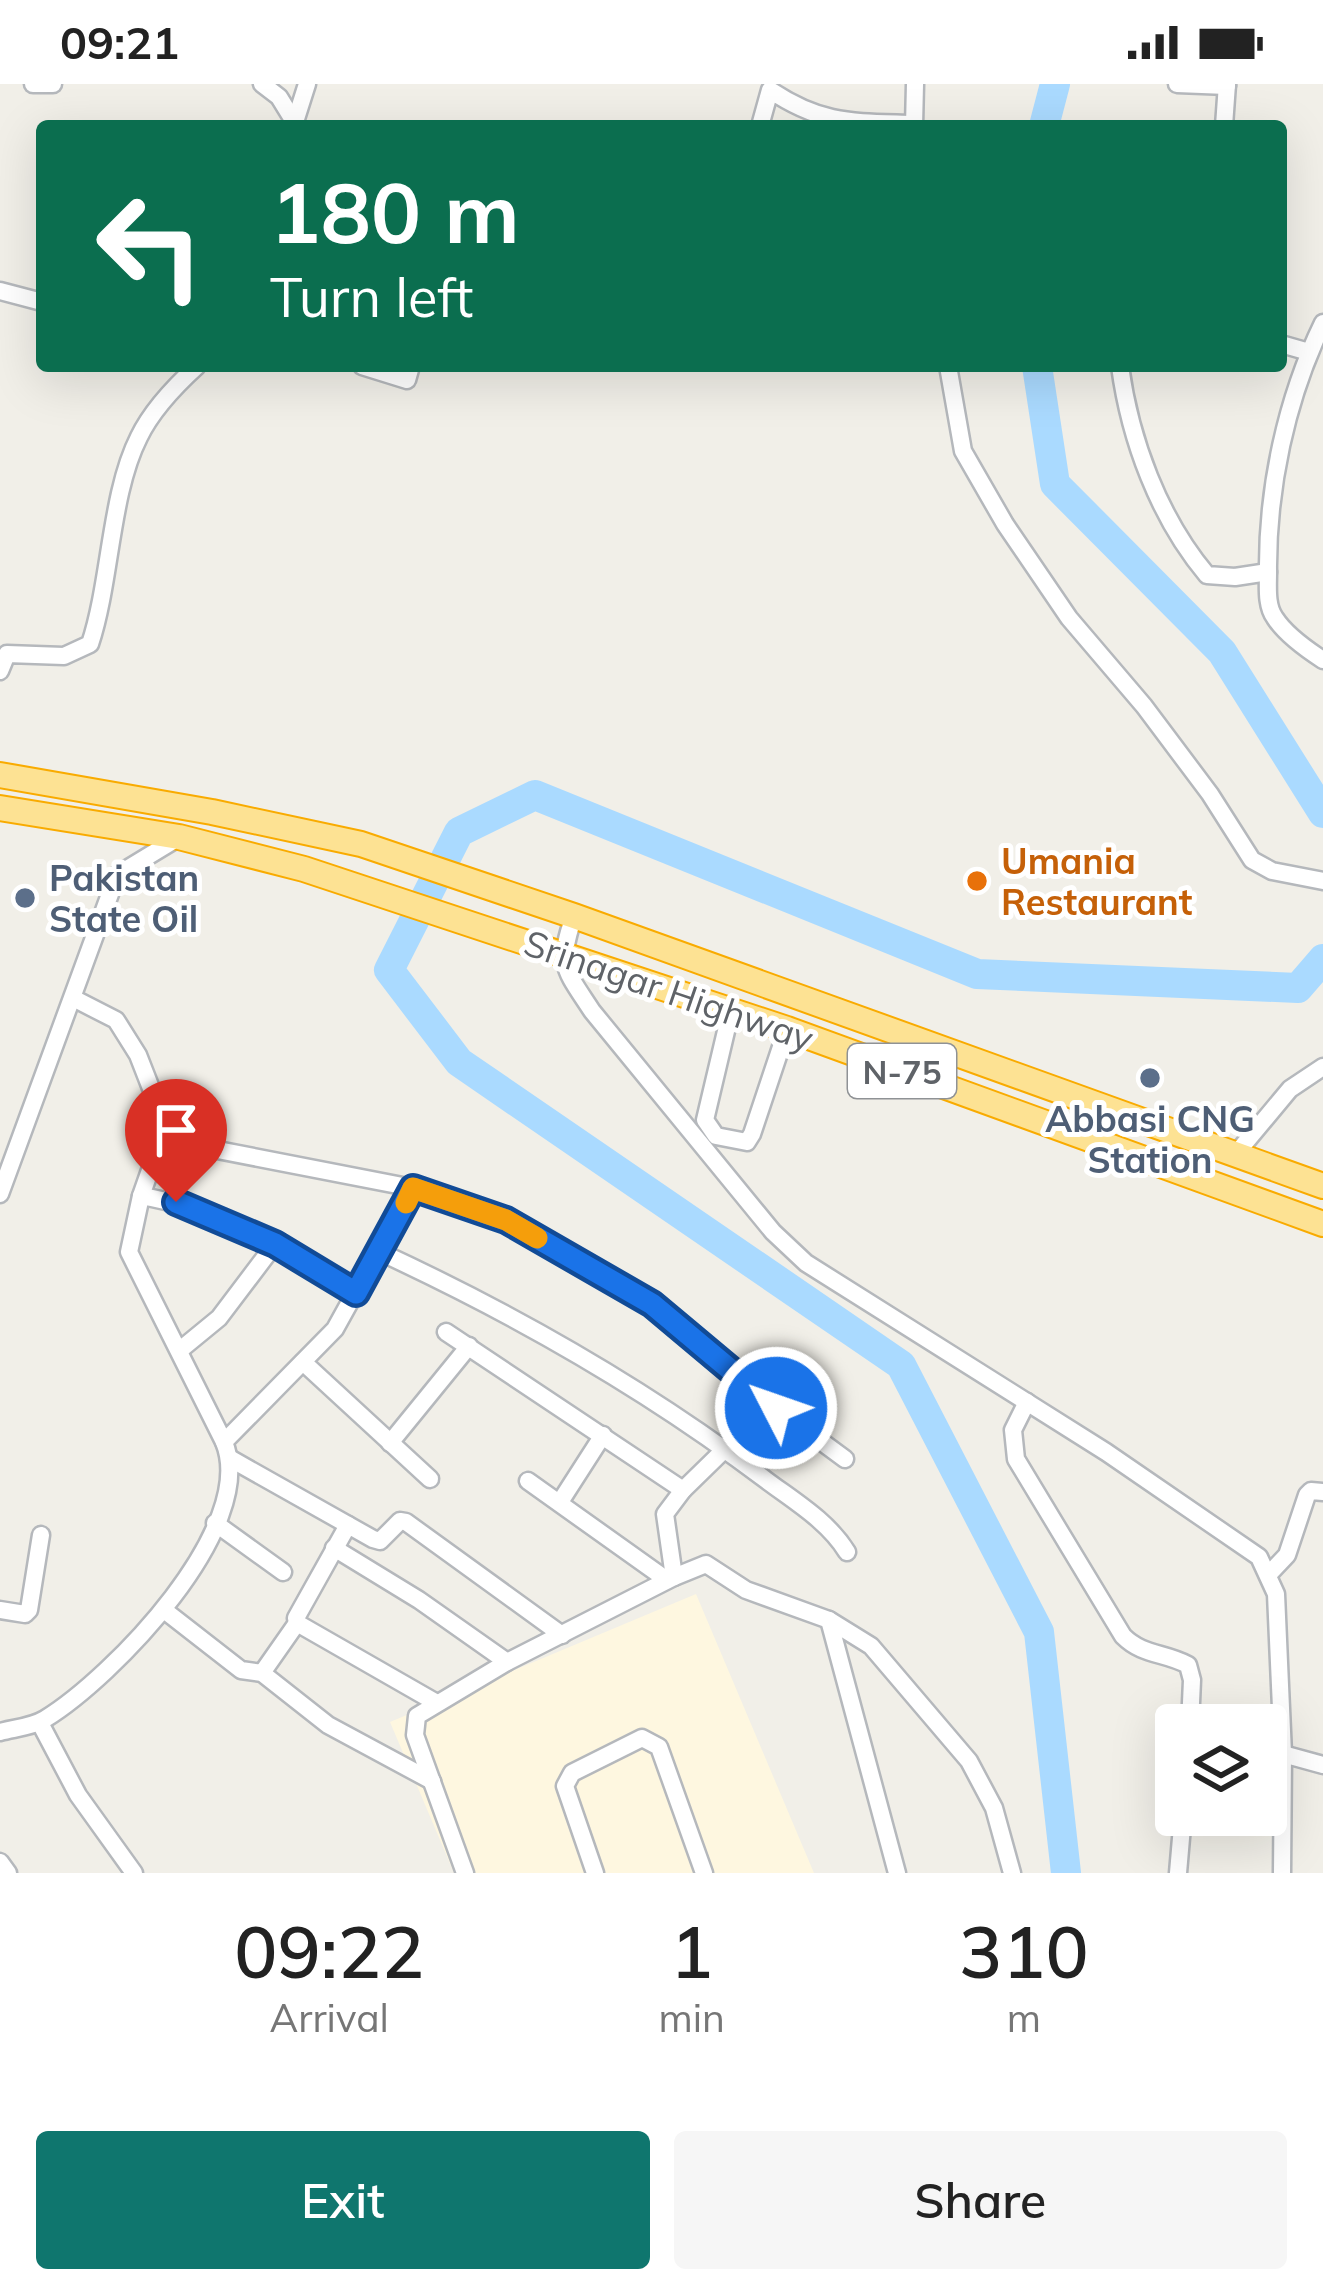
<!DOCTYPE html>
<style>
body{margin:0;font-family:Mulish,sans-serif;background:#f6f6f6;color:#222;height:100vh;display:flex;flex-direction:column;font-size:45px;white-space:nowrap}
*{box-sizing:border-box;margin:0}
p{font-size:39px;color:#767676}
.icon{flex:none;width:66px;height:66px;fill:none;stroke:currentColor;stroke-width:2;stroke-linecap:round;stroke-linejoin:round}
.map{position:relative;height:1789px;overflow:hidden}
.sheet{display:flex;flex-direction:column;background:#fff;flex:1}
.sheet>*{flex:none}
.guide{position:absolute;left:36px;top:36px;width:1251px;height:252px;border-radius:12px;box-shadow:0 12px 48px #0002;background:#0b6e4f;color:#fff;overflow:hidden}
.tools{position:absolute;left:1155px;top:1620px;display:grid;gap:24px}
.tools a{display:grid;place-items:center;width:132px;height:132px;border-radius:12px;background:#fff;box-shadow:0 12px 48px #0002;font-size:60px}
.pin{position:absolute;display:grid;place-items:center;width:102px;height:102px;color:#fff;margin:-123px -51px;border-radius:50% 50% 50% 0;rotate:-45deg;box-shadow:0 0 12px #0007}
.pin .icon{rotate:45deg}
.me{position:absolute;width:132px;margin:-66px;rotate:311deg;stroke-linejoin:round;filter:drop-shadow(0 0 9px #0008)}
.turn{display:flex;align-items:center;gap:42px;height:252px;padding:0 36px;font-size:54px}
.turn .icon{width:156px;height:156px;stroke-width:2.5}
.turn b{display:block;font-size:84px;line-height:102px}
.eta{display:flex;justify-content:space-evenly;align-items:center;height:204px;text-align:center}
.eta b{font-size:72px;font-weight:600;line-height:84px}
.button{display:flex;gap:24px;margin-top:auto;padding:24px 36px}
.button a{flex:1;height:138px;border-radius:12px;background:#0f766e;color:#fff;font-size:48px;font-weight:600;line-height:138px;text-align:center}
.button a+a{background:#f6f6f6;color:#222}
.status{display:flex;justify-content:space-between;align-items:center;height:84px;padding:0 60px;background:#fff;direction:ltr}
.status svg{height:33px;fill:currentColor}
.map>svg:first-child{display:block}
.commercial{fill:#fef7e0}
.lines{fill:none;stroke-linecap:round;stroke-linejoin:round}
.river{stroke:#aadaff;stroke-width:30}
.minor-casing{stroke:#b5b8bc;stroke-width:21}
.highway-casing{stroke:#f9ab00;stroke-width:28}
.minor{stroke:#fff;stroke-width:16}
.highway{stroke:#fde293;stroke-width:24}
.route-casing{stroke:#114b97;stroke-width:30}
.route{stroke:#1a73e8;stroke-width:21}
.slow{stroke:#f59e0b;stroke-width:21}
.food-dot{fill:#e8710a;stroke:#fff;stroke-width:4.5}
.service-dot{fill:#5c6f8a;stroke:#fff;stroke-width:4.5}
.labels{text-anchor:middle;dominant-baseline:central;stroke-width:10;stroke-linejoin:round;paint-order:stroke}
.shield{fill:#fff;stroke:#8f9295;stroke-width:3}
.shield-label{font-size:33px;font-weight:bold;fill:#5f6368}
.food-label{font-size:36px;font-weight:bold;fill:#c56008;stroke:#fff;text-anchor:start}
.service-label{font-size:36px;font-weight:bold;fill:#4e5e75;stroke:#fff;text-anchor:start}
.street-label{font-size:36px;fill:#5f6368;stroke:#fff}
</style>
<div class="status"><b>09:21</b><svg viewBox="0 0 49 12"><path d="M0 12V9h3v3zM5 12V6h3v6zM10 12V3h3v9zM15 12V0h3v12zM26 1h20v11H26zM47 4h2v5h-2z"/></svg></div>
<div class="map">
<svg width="1323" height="1789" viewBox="0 0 1323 1789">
<rect width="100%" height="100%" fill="#f1efe8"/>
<!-- commercial -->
<path class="commercial" d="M 696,1510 L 814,1789 L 454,1789 L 390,1638 Z"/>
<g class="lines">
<!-- river -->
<g class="river">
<path d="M 1044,42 L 1055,0"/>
<path d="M 1037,282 L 1055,400 L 1222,568 L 1323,729"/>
<path d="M 1066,1789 L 1039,1548 L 901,1281 L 459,978 L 389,886 L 459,748 L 535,711 L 977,890 L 1298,904 L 1323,875"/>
</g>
<!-- minor casing -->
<g class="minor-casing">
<g id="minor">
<path d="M 33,0 L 53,0"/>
<path d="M 262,0 L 279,13 L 295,39"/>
<path d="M 1177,0 L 1227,2"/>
<path d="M 294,41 L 307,0"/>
<path d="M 760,42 L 770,6 C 822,41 854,38 914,40"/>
<path d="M 914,42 L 915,0"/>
<path d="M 1224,42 L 1227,0"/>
<path d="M 0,207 L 42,218"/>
<path d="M 1323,239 C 1286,315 1267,405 1268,489 C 1268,503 1266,522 1275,534 C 1286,551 1306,565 1323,576"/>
<path d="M 1281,260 L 1309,268"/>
<path d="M 362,282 L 407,296 L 411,282"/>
<path d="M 948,282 L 963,367 L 1005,440 L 1069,534 L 1144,622 L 1210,710 L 1252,776 L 1272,787 L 1323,797"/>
<path d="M 1120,282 C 1130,356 1159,434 1207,491 L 1235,493 L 1268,488"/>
<path d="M 0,587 L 7,570 L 64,572 L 90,560 C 111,497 110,410 139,353 C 152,326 175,302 197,282"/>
<path d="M 574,832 C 557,882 564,884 592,927 L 773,1148 L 806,1179 L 1106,1368 L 1259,1473 L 1276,1510 L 1283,1670 L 1282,1789"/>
<path d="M 731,926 L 705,1036 L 716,1052 L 747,1058 L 752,1050 L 787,945"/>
<path d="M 161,1055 L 413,1104 L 506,1136 L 652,1220 L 776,1324 L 845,1375"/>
<path d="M 1235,1071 L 1290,1005 L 1323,983"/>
<path d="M 0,1110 L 117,791 L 178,754"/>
<path d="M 141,1112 C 221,1125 288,1168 356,1209"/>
<path d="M 380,1168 C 516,1231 646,1305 766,1396 C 794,1417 828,1437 847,1468"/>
<path d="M 446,1248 L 683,1406"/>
<path d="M 180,1266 L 219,1234 L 275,1160"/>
<path d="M 303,1278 L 430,1395"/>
<path d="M 1027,1318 L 1013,1346 L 1016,1375 L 1123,1552 C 1143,1572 1164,1568 1188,1581 L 1192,1596 L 1190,1641"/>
<path d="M 224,1358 L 335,1245 L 413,1104"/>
<path d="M 390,1359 L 469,1262"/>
<path d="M 231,1375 L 373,1455 L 380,1457 L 400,1437 L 406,1438 L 562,1551"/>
<path d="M 528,1397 L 667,1496"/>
<path d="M 560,1418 L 603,1351"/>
<path d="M 215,1439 L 283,1488"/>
<path d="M 348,1441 L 296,1534 L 297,1539 L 435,1618"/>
<path d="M 334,1464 L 419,1516 L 507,1578"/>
<path d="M 1269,1490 L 1287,1471 L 1307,1411 L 1311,1407 L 1323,1408"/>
<path d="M 674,1493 L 706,1480 L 746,1506 L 829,1536 L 871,1562 L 969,1677 L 994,1724 L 1012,1789"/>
<path d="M 0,1526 L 25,1530 L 29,1526 L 41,1451"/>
<path d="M 164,1526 L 241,1586 L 262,1589 L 328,1641 L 432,1697"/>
<path d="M 829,1536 L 897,1789"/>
<path d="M 262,1589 L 297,1539"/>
<path d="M 40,1639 L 78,1711 L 134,1789"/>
<path d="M 0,1648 C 15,1644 32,1643 45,1635 C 112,1594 259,1443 224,1358 L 129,1168 L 141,1112 L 161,1055 L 154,1012 L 138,971 L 116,936 L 73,914"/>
<path d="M 1283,1670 L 1323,1681"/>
<path d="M 0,1778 L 8,1789"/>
<path d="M 465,1789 L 415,1651 L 417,1632 L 507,1578 L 674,1493 L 665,1430 L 683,1406 L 724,1366"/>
<path d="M 595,1789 L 565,1702 L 572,1689 L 642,1654 L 659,1663 L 704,1789"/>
<path d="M 1178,1789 L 1183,1731"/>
</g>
</g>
<!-- highway casing -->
<g class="highway-casing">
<g id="highway">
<path d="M 0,691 L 212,728 L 361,760 L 574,832 L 1323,1102"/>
<path d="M 0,724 L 179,753 L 304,785 L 787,945 L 1323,1140"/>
</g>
</g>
<!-- minor -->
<use href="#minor" class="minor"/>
<!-- highway -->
<use href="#highway" class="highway"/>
</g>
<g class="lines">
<!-- route casing -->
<g class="route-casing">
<path id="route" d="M 176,1118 L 275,1160 L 356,1209 L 413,1104 L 506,1136 L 652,1220 L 776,1324"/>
</g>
<!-- route -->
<use href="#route" class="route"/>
<!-- slow -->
<path class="slow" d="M 406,1119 L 413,1104 L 506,1136 L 537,1154"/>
</g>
<!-- markers -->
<circle class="food-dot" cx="977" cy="797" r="12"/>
<g class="service-dot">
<circle cx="25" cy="814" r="12"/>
<circle cx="1150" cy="994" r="12"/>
</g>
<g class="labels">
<!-- shield labels -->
<rect class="shield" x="848" y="960" width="108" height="54" rx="9"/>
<g class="shield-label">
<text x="902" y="987">N-75</text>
</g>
<!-- food labels -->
<g class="food-label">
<text x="1001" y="776">Umania<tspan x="1001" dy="41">Restaurant</tspan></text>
</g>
<!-- service labels -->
<g class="service-label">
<text x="49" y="793">Pakistan<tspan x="49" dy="41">State Oil</tspan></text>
<text x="1150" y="1034" text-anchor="middle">Abbasi CNG<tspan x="1150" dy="41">Station</tspan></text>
</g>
<!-- street labels -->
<g class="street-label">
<text transform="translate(669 906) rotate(19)">Srinagar Highway</text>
</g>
</g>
</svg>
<div class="tools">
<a><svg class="icon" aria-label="layers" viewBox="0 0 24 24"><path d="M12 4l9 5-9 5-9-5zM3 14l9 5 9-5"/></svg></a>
</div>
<div class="pin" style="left:176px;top:1118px;background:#d93025"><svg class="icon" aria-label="arrive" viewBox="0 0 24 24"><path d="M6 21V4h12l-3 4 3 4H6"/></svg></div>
<svg class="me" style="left:776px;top:1324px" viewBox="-20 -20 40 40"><circle r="17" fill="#1a73e8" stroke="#fff" stroke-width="3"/><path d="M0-11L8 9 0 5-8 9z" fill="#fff"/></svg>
<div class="guide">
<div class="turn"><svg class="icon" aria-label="left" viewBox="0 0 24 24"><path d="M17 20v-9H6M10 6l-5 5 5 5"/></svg><div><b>180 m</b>Turn left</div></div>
</div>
</div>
<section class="sheet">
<div class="eta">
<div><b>09:22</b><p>Arrival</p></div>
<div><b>1</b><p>min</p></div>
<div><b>310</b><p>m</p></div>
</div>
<div class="button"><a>Exit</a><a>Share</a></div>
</section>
